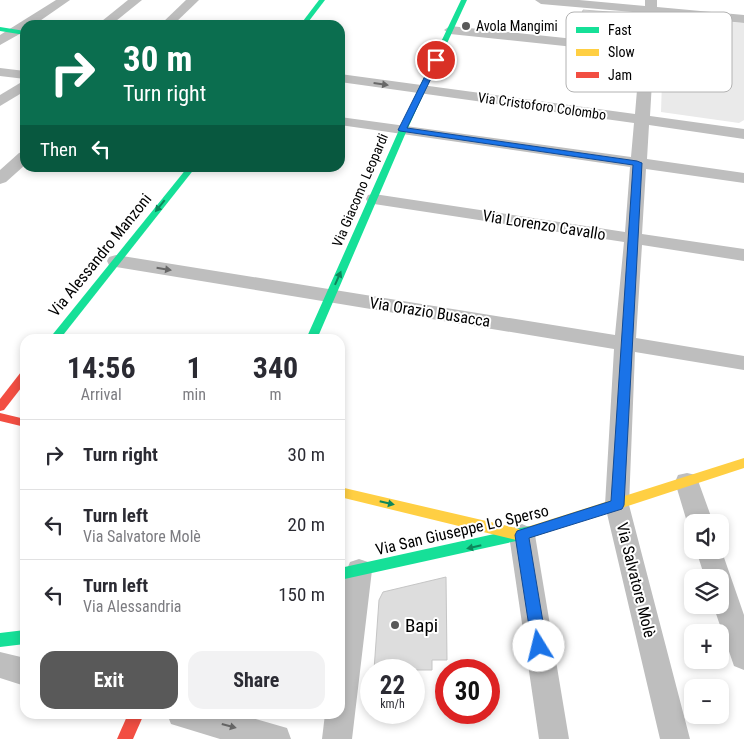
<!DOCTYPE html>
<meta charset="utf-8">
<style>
body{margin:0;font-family:"Roboto Condensed",sans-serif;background:#f2f2f3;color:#2b2b33;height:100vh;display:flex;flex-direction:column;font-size:19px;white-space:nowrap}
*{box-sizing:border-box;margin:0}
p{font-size:16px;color:#7c7c81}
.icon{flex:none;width:28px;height:28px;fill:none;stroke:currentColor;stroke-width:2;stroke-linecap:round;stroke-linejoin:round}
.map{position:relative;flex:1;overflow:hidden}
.side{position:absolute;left:20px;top:334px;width:325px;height:385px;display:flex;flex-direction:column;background:#fff;border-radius:15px;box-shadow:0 2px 8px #0003}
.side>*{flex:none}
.banner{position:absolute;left:20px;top:20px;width:325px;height:152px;border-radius:15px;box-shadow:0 2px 8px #0003;background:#0b6e4f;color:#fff;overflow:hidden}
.buttons{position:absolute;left:684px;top:514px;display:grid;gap:10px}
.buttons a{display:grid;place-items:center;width:45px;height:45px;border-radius:10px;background:#fff;box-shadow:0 2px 8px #0003;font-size:25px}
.speed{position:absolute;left:360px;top:659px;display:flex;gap:10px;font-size:25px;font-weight:700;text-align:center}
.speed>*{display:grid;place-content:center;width:65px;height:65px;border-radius:50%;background:#fff;box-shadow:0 2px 8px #0003;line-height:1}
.speed small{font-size:12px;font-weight:400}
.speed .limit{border:8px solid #d22;background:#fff;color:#111}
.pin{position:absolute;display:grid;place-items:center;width:42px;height:42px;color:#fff;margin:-21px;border:2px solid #fff;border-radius:50%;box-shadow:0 1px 5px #0007}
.me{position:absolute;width:55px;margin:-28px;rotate:351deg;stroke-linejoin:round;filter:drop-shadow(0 0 4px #0008)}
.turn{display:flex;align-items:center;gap:18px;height:105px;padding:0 20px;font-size:22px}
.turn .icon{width:65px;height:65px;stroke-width:2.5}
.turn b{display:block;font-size:35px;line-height:42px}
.then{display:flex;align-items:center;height:48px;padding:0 20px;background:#0003;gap:10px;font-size:19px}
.eta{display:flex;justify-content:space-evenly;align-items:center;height:85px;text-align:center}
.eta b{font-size:30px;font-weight:700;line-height:35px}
.button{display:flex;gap:10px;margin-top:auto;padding:10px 20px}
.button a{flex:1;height:58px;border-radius:15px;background:#595959;color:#fff;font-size:20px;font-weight:700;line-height:58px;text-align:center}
.button a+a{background:#f2f2f3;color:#2b2b33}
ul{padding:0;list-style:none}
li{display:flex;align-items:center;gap:15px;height:70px;padding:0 20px;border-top:1px solid #e1e1e2}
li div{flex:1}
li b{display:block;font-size:19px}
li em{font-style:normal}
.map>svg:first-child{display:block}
.green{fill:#eaeaea}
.building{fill:#ddd;stroke:#c5c5c5}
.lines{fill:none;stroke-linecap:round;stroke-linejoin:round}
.street{fill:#bebebe;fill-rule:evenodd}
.fast{fill:#16e098;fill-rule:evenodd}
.slow{fill:#ffcf43;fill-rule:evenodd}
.jam{fill:#f24e42;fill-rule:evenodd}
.oneway{fill:#686868}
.oneway2{fill:#0d865b}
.route{fill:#1a73e8;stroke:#114b97}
.poi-dot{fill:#595959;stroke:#fff;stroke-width:2}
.labels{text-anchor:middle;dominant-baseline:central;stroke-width:4;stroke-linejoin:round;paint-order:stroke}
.far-poi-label{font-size:14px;fill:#000;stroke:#fff;text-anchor:start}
.far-street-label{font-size:14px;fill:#000;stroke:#fff}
.street-label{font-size:16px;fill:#000;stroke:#fff}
.near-poi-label{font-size:19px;fill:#000;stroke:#fff;text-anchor:start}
.key{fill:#fff;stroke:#b2b2b2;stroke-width:1}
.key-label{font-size:14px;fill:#000}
</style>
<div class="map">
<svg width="744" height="739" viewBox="0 0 744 739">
<rect width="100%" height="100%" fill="#fff"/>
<!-- green -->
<path class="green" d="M 664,16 L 744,23 L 744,120 L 739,123 L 661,112 Z"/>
<!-- building -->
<g class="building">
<path d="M 583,10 L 635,14 L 634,43 L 585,38 L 587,24 L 580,23 Z"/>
<path d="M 446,577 L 447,660 L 432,660 L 432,670 L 374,670 L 379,600 L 383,592 Z"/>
</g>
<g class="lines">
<!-- street -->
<g class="street">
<path d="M 56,0 L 70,0 L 34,25 L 25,25 L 25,31 L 0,45 L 0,35 Z"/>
<path d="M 128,0 L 142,0 L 111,25 L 97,25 Z"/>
<path d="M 186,0 L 199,0 L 173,25 L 160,25 Z"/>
<path d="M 535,0 L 579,0 L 645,6 L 645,0 L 657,0 L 657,7 L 744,15 L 744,23 L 656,14 L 650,116 L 744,129 L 744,139 L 649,125 L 647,159 L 744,173 L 744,183 L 646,169 L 642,234 L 744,249 L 744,261 L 642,245 L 636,338 L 744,356 L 744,370 L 635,352 L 629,505 L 690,739 L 660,739 L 605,505 L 614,349 L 116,267 L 109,265 L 107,261 L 109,257 L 116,255 L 615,335 L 624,242 L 374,204 L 368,203 L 366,199 L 368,195 L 374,194 L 625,232 L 630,167 L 340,125 L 340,117 L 631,157 L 634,123 L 340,82 L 340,74 L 635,114 L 640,54 L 450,34 L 444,30 L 450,26 L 641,46 L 644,13 L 541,4 Z"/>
<path d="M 0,68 L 25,71 L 25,79 L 0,76 Z"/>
<path d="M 25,80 L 25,91 L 0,106 L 0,95 Z"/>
<path d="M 25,151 L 25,165 L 6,182 L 0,184 L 0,170 L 19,153 Z"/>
<path d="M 687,473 L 696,475 L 713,522 L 692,522 L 692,530 L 687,522 L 675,482 L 678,475 Z"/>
<path d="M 522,524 L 531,528 L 535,535 L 569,739 L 539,739 L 509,535 L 513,528 Z"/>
<path d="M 720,546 L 744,615 L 744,670 L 734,666 L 713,605 L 720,605 L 720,578 L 705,578 L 696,550 L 720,550 Z"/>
<path d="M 359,559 L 368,562 L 372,570 L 352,739 L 322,739 L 325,714 L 340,714 C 340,673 333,597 350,562 Z"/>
<path d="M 0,652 L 25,658 L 25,686 L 0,678 Z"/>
<path d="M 167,714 L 238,714 L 287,728 L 291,739 L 220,739 L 171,724 Z"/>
</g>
<!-- fast -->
<g class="fast">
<path d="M 319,0 L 325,0 L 306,25 L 300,25 Z"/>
<path d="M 461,0 L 467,0 L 407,130 L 317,339 L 306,339 L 399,130 Z"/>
<path d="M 0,27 L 25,31 L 25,35 L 0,31 Z"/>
<path d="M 187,168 L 195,168 L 60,339 L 49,339 Z"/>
<path d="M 530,526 L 535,528 L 537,532 L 535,536 L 530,538 L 340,580 L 340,568 Z"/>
<path d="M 25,630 L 25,644 L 0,647 L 0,633 Z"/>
</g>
<!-- slow -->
<g class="slow">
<path d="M 744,458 L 744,468 L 530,538 L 525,536 L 523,532 L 525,528 L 530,526 Z"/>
<path d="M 340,487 L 516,528 L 521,530 L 523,534 L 521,538 L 516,540 L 340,497 Z"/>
</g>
<!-- jam -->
<g class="jam">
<path d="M 25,371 L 25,383 L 4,410 L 0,411 L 0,399 L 21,372 Z"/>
<path d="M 0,413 L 25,419 L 25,427 L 0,421 Z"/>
<path d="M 128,714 L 144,714 L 133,739 L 117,739 Z"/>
</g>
</g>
<!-- one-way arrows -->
<defs><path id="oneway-solid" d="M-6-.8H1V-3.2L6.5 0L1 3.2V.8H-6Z" transform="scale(1.25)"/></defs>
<g class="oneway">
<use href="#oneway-solid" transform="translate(381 84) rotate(8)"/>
<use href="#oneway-solid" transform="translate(164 269) rotate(9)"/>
<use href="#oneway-solid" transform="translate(229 726) rotate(15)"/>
</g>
<g class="oneway2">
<use href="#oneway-solid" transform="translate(160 206) rotate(129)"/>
<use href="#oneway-solid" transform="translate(338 278) rotate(-66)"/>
<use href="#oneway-solid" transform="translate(387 503) rotate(13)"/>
<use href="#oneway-solid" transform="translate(474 547) rotate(167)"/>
</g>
<!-- route -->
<path class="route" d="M 436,58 L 440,60 L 407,128 L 637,161 L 642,163 L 624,505 L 622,509 L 529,538 L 547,646 L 545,651 L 539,653 L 534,651 L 532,646 L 515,535 L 517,531 L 611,501 L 633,165 L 400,131 L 398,130 L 433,60 Z"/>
<!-- markers -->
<g class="poi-dot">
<circle cx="466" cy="26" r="5"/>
<circle cx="395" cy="625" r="5"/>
</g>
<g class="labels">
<!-- far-poi labels -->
<g class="far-poi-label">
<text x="476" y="26">Avola Mangimi</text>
</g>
<!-- far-street labels -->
<g class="far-street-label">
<text transform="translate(542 106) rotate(8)">Via Cristoforo Colombo</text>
<text transform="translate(360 190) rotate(-67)">Via Giacomo Leopardi</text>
</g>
<!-- street labels -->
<g class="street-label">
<text transform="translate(544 225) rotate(9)">Via Lorenzo Cavallo</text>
<text transform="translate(100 255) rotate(-51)">Via Alessandro Manzoni</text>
<text transform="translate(430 312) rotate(9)">Via Orazio Busacca</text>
<text transform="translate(462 530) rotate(-13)">Via San Giuseppe Lo Sperso</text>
<text transform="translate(636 580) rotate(76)">Via Salvatore Molè</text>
</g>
<!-- near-poi labels -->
<g class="near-poi-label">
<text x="405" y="625">Bapi</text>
</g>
</g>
<!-- legend -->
<rect x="566" y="12" width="166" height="80" rx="8" class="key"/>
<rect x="576" y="27" width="23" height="6" fill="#16e098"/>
<rect x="576" y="49" width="23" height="7" fill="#ffcf43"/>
<rect x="576" y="72" width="23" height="6" fill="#f24e42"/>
<g class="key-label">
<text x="608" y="35">Fast</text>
<text x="608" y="57">Slow</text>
<text x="608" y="80">Jam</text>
</g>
</svg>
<div class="buttons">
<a><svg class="icon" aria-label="sound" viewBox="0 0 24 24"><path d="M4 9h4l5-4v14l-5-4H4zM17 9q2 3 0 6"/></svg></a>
<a><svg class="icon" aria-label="layers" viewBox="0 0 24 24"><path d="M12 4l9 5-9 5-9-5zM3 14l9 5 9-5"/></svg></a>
<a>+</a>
<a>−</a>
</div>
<div class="speed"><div>22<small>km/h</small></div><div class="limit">30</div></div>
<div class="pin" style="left:436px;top:60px;background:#d93025"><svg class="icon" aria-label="arrive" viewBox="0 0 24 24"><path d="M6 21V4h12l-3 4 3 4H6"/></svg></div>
<svg class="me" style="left:539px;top:646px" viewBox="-20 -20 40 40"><circle r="19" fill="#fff"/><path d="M0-13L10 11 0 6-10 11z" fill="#1a73e8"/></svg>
<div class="banner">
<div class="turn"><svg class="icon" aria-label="right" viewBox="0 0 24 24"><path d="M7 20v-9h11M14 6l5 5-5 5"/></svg><div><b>30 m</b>Turn right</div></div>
<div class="then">Then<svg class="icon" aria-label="left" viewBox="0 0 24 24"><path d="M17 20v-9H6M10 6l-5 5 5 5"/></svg></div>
</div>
<section class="side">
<div class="eta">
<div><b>14:56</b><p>Arrival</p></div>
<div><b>1</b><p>min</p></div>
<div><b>340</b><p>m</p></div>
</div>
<ul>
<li><svg class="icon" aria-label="right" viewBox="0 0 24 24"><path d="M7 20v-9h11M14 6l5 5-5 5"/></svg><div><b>Turn right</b></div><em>30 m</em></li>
<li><svg class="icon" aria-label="left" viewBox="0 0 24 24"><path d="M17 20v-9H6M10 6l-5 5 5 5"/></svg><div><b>Turn left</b><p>Via Salvatore Molè</p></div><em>20 m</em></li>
<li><svg class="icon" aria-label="left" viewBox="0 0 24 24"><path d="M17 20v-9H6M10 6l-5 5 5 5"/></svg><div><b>Turn left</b><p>Via Alessandria</p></div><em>150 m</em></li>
</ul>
<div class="button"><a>Exit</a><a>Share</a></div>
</section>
</div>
